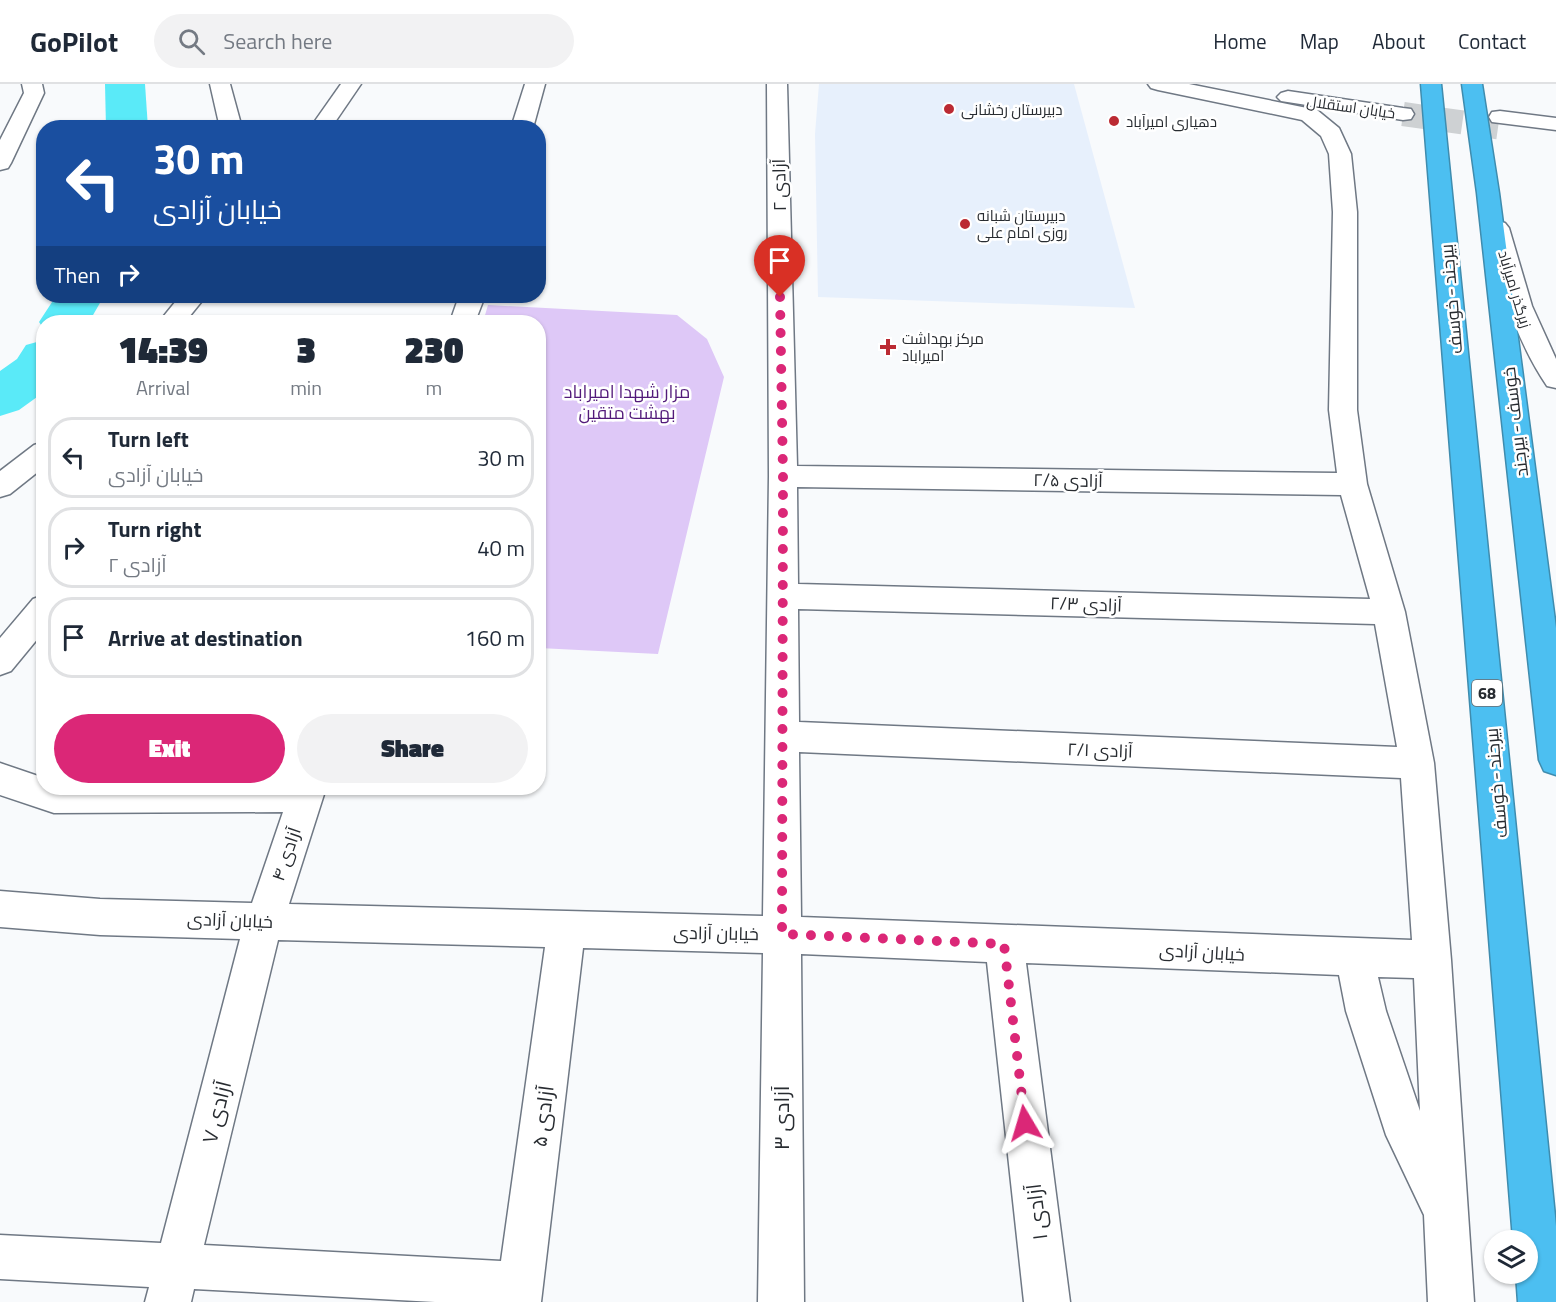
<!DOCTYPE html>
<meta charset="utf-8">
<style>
body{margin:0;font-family:"Titillium Web",Cairo,sans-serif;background:#f2f2f3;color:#1f2937;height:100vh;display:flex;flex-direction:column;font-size:22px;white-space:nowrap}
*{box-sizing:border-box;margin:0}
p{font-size:20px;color:#747a83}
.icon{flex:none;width:33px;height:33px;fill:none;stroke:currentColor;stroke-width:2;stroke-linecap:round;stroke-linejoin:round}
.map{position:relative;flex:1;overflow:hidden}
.panel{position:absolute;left:36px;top:231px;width:510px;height:480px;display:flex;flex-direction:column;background:#fff;border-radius:24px;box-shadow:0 2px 4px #0004}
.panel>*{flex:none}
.guide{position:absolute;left:36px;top:36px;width:510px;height:183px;border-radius:24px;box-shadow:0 2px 4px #0004;background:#1a4fa0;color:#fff;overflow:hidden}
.buttons{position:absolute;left:1484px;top:1146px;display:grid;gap:12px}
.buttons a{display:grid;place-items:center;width:54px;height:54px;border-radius:50%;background:#fff;box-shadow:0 2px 4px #0004;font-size:30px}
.pin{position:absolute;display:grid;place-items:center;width:51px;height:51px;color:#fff;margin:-62px -26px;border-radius:50% 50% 50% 0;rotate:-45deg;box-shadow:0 0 6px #0007}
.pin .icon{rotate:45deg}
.me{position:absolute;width:66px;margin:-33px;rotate:353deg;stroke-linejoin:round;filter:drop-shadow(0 0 4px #0008)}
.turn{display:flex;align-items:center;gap:21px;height:126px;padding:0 18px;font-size:27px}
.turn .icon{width:78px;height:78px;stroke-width:2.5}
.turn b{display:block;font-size:42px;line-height:51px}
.then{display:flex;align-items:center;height:57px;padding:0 18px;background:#0003;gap:12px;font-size:22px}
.eta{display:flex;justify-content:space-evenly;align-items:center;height:102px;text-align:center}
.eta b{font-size:36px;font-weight:800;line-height:42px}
.primary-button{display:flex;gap:12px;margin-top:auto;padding:12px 18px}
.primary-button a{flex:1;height:69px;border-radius:36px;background:#db2777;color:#fff;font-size:24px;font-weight:800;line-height:69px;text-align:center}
.primary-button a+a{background:#f2f2f3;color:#1f2937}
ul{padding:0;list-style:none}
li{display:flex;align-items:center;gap:18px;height:81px;margin:0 12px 9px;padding:0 6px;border:3px solid #e0e1e3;border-radius:24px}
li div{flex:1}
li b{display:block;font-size:22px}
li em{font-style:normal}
header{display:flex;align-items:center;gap:36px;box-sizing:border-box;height:84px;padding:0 30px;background:#fff;border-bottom:2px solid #e0e1e3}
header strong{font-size:28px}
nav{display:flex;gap:33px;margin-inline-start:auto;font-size:21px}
.search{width:420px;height:54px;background:#f2f2f3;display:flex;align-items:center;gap:15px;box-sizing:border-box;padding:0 21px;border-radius:33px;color:#747a83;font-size:22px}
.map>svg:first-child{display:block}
.built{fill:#e7f0fc}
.green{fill:#dec8f7}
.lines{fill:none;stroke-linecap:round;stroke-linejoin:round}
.river{fill:#5aeaf8;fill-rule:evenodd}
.minor-tunnel{stroke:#ced1d3;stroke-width:24;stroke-dasharray:24 12;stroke-linecap:butt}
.minor-casing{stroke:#6f7884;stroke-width:3}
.highway-casing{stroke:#3f8cae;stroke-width:3}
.minor{fill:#fff;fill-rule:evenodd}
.highway{fill:#4cbff1;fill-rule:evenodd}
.route{stroke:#db2777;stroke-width:10;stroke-dasharray:0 18}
.poi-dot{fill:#bb2a33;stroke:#fff;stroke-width:2}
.labels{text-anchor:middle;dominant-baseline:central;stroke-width:5;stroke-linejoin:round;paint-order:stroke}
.far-street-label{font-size:15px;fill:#282c31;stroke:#fff}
.far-poi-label{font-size:15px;fill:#282c31;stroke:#fff;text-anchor:start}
.shield{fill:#fff;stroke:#686b6f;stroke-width:1.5}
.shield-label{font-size:16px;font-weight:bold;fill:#282c31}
.street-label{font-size:18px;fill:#282c31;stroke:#fff}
.park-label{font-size:18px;fill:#521a7a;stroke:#fff}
.near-street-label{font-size:21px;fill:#282c31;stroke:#fff}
</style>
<header>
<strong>GoPilot</strong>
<div class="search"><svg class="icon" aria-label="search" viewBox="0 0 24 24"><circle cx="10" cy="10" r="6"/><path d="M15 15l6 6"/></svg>Search here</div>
<nav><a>Home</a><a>Map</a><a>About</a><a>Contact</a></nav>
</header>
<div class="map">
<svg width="1556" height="1218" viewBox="0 0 1556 1218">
<rect width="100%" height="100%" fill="#f8fafc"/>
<!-- built -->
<path class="built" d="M 819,0 L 1074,0 L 1135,224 L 818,213 L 815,50 Z"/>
<!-- green -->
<path class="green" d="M 488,221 L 677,231 L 707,255 L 724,293 L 658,570 L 539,564 L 538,238 L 483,238 Z"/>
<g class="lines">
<!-- river -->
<g class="river">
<path d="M 105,0 L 145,0 L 148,44 L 106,44 Z"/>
<path d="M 56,212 L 104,212 L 89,238 L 44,238 L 44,245 L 39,238 Z"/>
<path d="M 44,256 L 44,308 L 19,326 L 0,332 L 0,287 L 17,275 L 26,261 Z"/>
</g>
<!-- minor-tunnel -->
<path class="minor-tunnel" d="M 1403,30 L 1502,44"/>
<!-- minor casing -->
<g class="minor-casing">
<g id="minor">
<path d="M 22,0 L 42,0 L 44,9 L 11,79 L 8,84 L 0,86 L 0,56 L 24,9 Z"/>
<path d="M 210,0 L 230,0 L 242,44 L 220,44 Z"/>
<path d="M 341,0 L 361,0 L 331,44 L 310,44 Z"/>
<path d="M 525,0 L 545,0 L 533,44 L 511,44 Z"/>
<path d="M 767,0 L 787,0 L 797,382 L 1337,389 L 1329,326 L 1333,128 L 1329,70 L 1321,52 L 1302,36 L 1158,6 L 1151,4 L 1148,0 L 1189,0 L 1317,26 L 1339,44 L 1351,70 L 1357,128 L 1357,326 L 1367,400 L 1405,528 L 1434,679 L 1451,876 L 1474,1218 L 1428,1218 L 1424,1131 L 1386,1051 L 1346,927 L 1339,891 L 1026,879 L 1070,1218 L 1024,1218 L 987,878 L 801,870 L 804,1218 L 758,1218 L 763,869 L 583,864 L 541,1218 L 435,1218 L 194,1205 L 191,1218 L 145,1218 L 149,1203 L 0,1195 L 0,1151 L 161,1159 L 240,855 L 100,851 L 0,843 L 0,807 L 100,815 L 252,819 L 283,728 L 54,729 L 0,711 L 0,679 L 44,694 L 44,704 L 326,704 L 289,820 L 763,832 L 769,392 ZM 797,403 L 1341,411 L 1370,515 L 798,500 ZM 798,525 L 1375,540 L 1397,663 L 799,638 ZM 799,668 L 1401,694 L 1412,856 L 801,833 ZM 278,856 L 545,863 L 501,1177 L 204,1161 ZM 1378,893 L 1414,894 L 1420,1027 L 1386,927 Z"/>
<path d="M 1288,7 L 1403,24 L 1411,25 L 1414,30 L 1411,35 L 1403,36 L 1281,17 L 1277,13 L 1281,9 Z"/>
<path d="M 1500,27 L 1556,34 L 1556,46 L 1492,38 L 1489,33 L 1492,28 Z"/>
<path d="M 1497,137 L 1505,139 L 1509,144 L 1532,222 L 1556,275 L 1556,304 L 1547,302 C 1514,253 1500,200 1485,144 L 1489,139 Z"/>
<path d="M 180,212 L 206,212 L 185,238 L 159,238 Z"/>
<path d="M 459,212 L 485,212 L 475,238 L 450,238 Z"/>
<path d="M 44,358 L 44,383 L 10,410 L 0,413 L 0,387 L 34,361 Z"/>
<path d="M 44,511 L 44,547 L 11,587 L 0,591 L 0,554 L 33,515 Z"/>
</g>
</g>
<!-- highway casing -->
<g class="highway-casing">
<g id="highway">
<path d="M 1421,0 L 1441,0 L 1556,1142 L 1556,1218 L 1518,1218 L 1516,1190 L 1527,1190 L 1527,1156 L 1513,1156 Z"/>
<path d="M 1462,0 L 1482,0 L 1499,109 L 1556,544 L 1556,691 L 1544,687 L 1539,676 L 1477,109 Z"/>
</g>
</g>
<!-- minor -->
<use href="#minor" class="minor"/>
<!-- highway -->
<use href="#highway" class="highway"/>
</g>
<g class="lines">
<!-- route -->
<path class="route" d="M 780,213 L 783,392 L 782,850 L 1004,860 L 1025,1039"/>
</g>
<!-- markers -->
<g class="poi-dot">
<circle cx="949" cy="25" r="6"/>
<circle cx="1114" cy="37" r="6"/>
<circle cx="965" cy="140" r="6"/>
<path d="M885 254h6v6h6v6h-6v6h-6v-6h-6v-6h6z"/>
</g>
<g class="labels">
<!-- far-street labels -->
<g class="far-street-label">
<text transform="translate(1351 23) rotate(8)">خیابان استقلال</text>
<text transform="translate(1515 205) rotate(73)">زیرگذر امیرآباد</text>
</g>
<!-- far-poi labels -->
<g class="far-poi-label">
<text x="961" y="25">دبیرستان رخشانی</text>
<text x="1126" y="37">دهیاری امیرآباد</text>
<text x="977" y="131">دبیرستان شبانه<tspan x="977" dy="17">روزی امام علی</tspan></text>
<text x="902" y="254">مرکز بهداشت<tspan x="902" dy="17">امیراباد</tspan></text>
</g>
<!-- shield labels -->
<rect class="shield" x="1472" y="596" width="30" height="26" rx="4.5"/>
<g class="shield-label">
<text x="1487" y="609">68</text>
</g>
<!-- street labels -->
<g class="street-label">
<text transform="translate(779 101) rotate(-91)">آزادی ۲</text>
<text transform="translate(1451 215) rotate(-95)">بیرجند - خوسف</text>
<text transform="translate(1515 338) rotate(-97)">خوسف - بیرجند</text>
<text transform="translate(1068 396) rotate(1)">آزادی ۲/۵</text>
<text transform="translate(1086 520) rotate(2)">آزادی ۲/۳</text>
<text transform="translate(1100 666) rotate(2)">آزادی ۲/۱</text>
<text transform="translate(1496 699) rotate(-95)">بیرجند - خوسف</text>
<text transform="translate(286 770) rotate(-71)">آزادی ۴</text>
<text transform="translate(230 836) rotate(2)">خیابان آزادی</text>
<text transform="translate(716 849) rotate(1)">خیابان آزادی</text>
<text transform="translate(1202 868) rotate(3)">خیابان آزادی</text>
</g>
<!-- park labels -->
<g class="park-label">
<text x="627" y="307">مزار شهدا امیراباد<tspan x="627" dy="21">بهشت متقین</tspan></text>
</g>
<!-- near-street labels -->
<g class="near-street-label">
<text transform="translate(216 1028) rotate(-76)">آزادی ۷</text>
<text transform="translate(542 1032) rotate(-83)">آزادی ۵</text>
<text transform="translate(781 1034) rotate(-90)">آزادی ۳</text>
<text transform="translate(1036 1128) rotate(-97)">آزادی ۱</text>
</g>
</g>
</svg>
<div class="buttons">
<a><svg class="icon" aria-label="layers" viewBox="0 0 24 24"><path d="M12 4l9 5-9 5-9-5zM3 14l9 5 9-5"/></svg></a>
</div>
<div class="pin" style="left:780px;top:213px;background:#d93025"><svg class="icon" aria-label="arrive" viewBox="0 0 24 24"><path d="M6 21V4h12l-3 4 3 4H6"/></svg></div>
<svg class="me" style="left:1025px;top:1039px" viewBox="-20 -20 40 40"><path d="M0-17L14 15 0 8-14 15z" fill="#db2777" stroke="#fff" stroke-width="4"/></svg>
<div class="guide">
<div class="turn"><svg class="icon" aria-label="left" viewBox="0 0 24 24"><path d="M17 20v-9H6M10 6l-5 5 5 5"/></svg><div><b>30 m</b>خیابان آزادی</div></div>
<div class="then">Then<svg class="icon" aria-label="right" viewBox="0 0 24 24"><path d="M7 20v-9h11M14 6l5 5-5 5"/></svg></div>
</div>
<section class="panel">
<div class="eta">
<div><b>14:39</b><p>Arrival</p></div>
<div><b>3</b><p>min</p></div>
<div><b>230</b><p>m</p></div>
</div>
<ul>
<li><svg class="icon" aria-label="left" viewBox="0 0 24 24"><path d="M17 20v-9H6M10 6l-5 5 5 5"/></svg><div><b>Turn left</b><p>خیابان آزادی</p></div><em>30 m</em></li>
<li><svg class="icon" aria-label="right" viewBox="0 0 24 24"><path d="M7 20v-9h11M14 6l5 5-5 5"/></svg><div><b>Turn right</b><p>آزادی ۲</p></div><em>40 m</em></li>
<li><svg class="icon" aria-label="arrive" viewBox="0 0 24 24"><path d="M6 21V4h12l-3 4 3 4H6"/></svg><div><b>Arrive at destination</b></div><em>160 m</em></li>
</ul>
<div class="primary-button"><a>Exit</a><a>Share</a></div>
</section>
</div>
